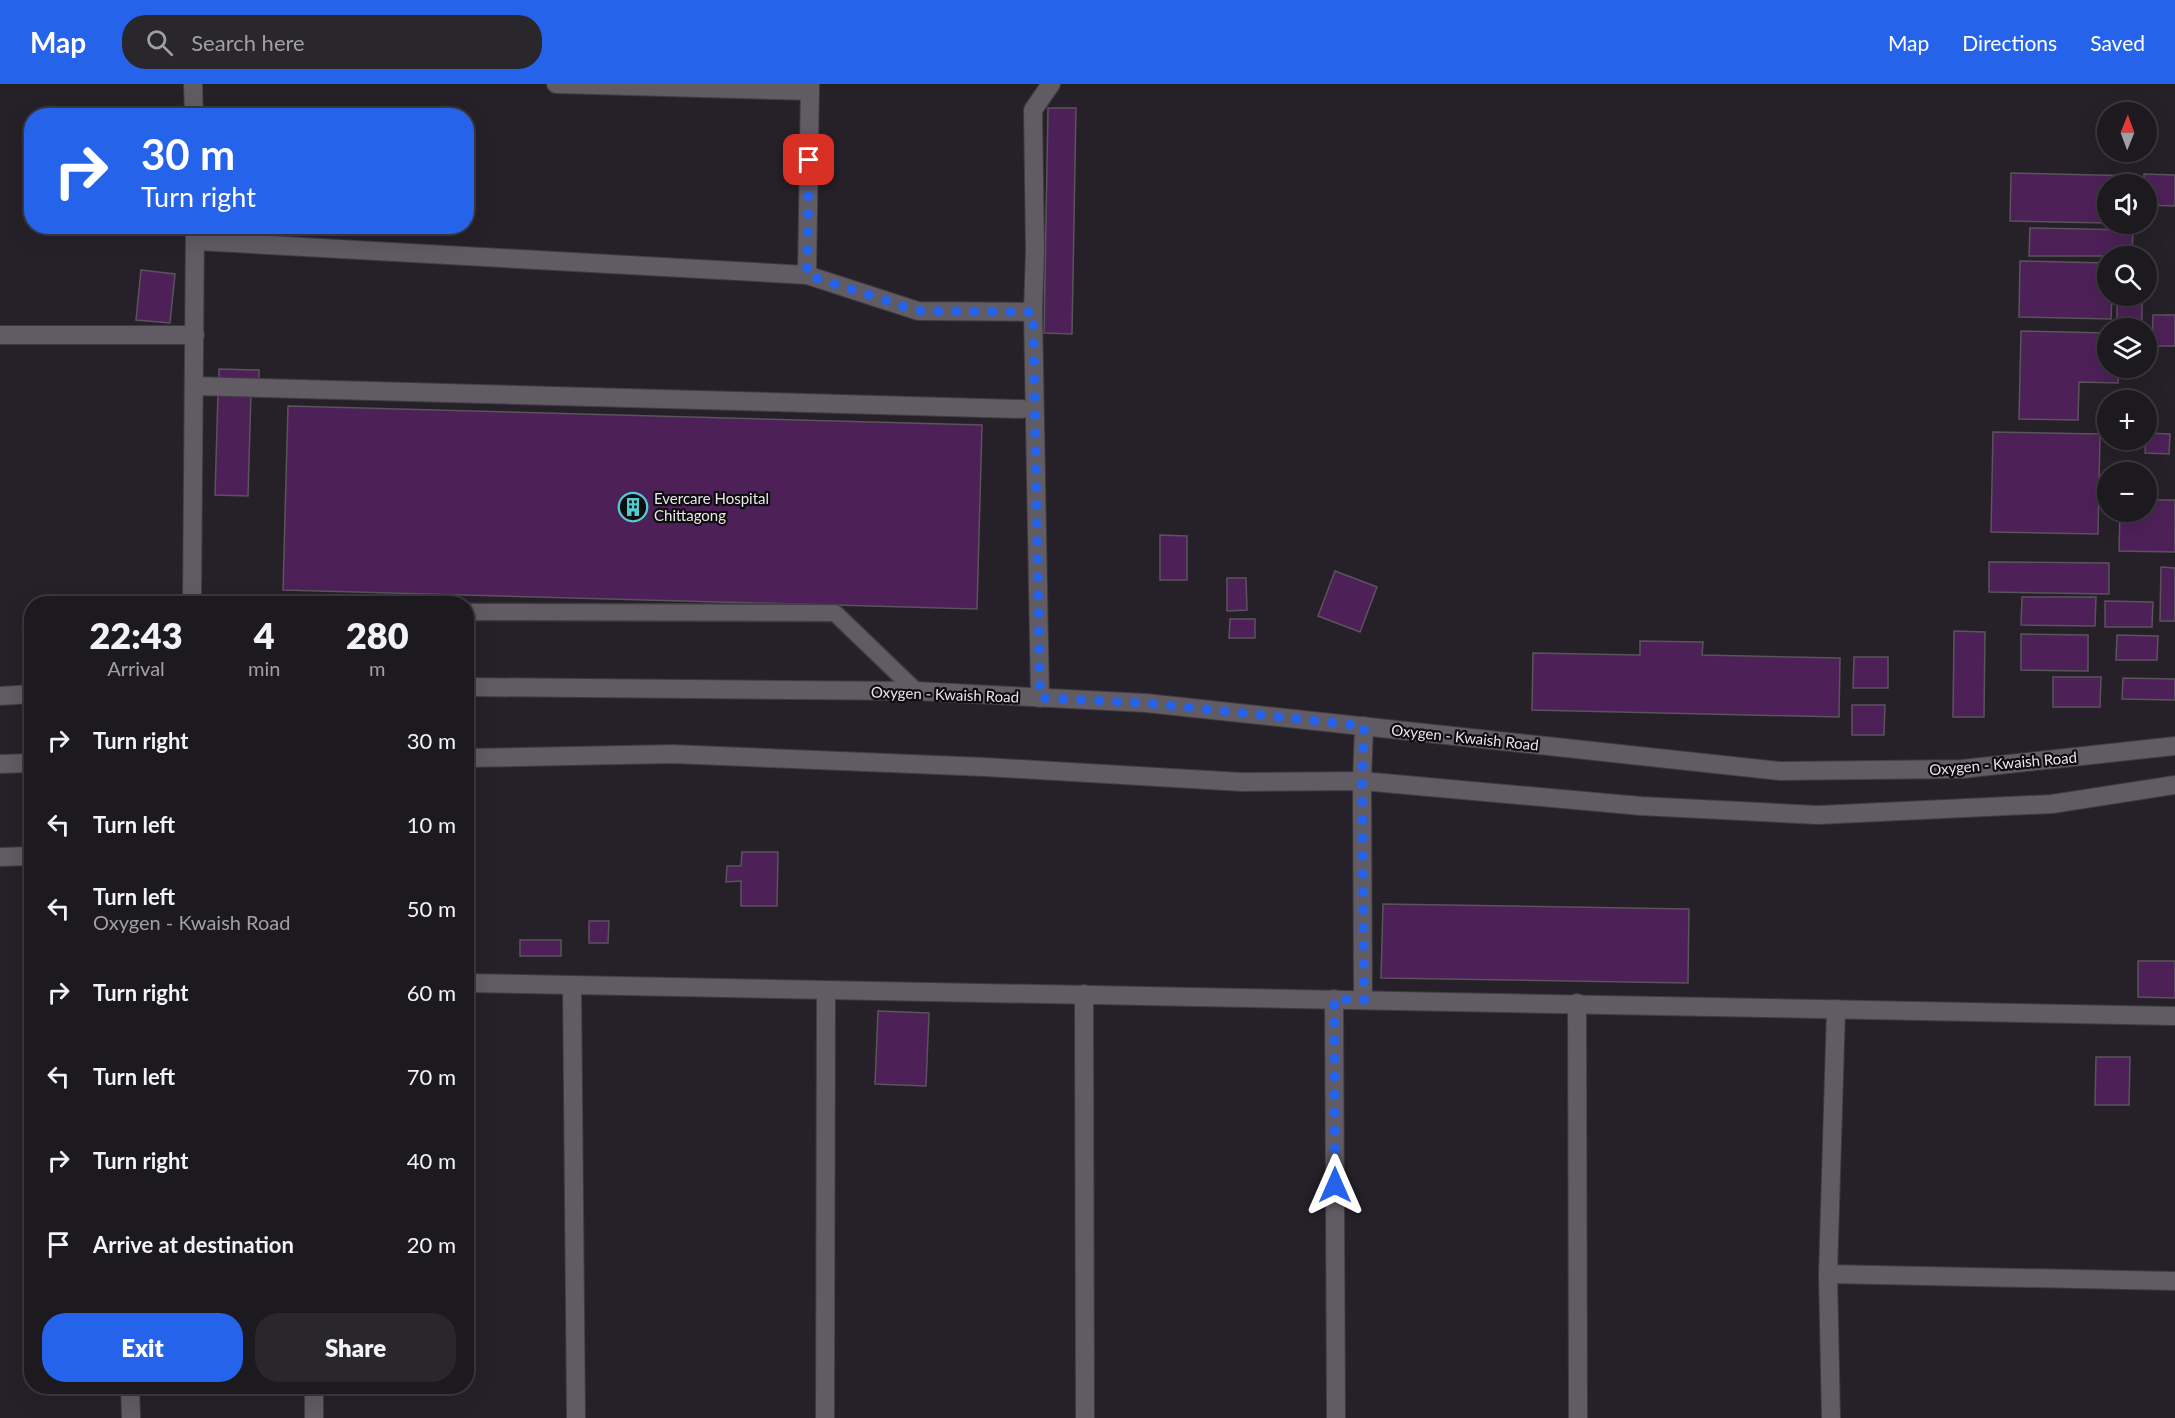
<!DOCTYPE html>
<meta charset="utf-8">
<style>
body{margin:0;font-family:Lato,sans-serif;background:#29262c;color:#f1f3f6;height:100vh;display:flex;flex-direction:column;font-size:22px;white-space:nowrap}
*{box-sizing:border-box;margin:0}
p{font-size:20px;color:#a0a0a4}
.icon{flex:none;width:33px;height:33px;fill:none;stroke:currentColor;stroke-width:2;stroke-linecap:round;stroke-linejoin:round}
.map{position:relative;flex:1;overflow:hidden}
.drawer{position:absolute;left:24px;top:512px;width:450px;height:798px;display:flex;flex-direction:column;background:#1c191f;border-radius:24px;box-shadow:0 6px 24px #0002,0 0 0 2px #3a383d}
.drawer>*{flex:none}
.banner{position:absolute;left:24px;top:24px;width:450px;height:126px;border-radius:24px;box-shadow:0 6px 24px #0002,0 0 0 2px #3a383d;background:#2563eb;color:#fff;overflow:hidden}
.needle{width:39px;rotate:1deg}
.fabs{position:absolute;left:2097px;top:18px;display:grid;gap:12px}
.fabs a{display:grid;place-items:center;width:60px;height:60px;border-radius:50%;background:#1c191f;box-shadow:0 6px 24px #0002,0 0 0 2px #3a383d;font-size:30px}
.pin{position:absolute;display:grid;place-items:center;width:51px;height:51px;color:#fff;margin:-26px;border-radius:12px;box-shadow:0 3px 9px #0006}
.me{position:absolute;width:66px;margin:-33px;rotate:0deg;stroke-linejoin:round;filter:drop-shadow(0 0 4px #0008)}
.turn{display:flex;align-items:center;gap:21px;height:126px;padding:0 18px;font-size:27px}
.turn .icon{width:78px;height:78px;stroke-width:2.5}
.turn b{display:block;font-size:42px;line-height:51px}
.eta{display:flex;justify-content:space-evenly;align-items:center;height:102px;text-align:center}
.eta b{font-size:36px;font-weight:800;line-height:42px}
.button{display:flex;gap:12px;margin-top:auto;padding:12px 18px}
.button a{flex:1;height:69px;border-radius:24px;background:#2563eb;color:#fff;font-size:24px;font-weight:800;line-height:69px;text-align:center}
.button a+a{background:#29262c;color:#f1f3f6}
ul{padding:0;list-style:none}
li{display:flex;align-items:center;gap:18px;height:84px;padding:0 18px}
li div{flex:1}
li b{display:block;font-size:22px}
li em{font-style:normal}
header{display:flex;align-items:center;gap:36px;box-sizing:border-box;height:84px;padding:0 30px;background:#2563eb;color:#fff}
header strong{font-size:28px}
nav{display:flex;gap:33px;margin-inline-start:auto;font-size:21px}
.search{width:420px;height:54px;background:#29262c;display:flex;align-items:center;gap:15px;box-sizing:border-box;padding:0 21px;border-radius:24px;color:#a0a0a4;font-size:22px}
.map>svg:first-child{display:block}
.building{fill:#4d2158;stroke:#5a535c;stroke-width:1.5}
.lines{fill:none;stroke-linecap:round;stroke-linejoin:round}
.lane-casing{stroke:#3f3b41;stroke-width:19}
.street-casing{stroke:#3f3b41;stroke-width:20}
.secondary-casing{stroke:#3f3b41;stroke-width:20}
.lane{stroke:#615b64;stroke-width:16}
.street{stroke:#615b64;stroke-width:18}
.secondary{stroke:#615b64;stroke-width:18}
.route{stroke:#2563eb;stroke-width:10;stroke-dasharray:0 18}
.labels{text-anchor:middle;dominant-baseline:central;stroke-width:4.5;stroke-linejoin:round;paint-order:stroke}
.poi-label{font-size:15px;fill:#e9e6eb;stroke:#0e0c0f;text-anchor:start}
.street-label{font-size:15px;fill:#e9e6eb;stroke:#0e0c0f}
</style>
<header>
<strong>Map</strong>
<div class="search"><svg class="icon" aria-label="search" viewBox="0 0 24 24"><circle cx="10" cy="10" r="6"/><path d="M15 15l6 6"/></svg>Search here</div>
<nav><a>Map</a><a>Directions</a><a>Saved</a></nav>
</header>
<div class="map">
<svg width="2175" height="1334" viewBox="0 0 2175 1334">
<rect width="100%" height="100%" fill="#262129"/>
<!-- building -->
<g class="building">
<path d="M 1048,24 L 1076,24 L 1072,250 L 1044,249 Z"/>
<path d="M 2011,89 L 2137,92 L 2137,100 L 2108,100 L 2108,139 L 2010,137 Z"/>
<path d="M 2144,90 L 2175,91 L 2175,122 L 2146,121 L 2146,100 L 2144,100 Z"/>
<path d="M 2030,144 L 2133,146 L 2132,172 L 2029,172 Z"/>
<path d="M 2020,177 L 2108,179 L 2108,212 L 2112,212 L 2111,235 L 2019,233 Z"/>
<path d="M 141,186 L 175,190 L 170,239 L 136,236 Z"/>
<rect x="2117" y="212" width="25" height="26"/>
<path d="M 2153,231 L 2175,231 L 2175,262 L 2152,262 Z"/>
<path d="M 2021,247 L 2108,249 L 2108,284 L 2119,284 L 2118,299 L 2079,298 L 2078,336 L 2019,335 Z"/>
<path d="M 219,285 L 259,286 L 259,297 L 219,295 Z"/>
<path d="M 218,309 L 251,310 L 248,412 L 215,411 Z"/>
<path d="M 288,322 L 982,341 L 977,525 L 283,506 Z"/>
<path d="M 1993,348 L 2100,350 L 2098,450 L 1991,448 Z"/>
<path d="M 2146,349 L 2170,350 L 2169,370 L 2145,369 Z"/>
<path d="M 2146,416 L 2175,416 L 2175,468 L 2119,467 L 2120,428 L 2146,428 Z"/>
<path d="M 1160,451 L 1187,452 L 1187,496 L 1160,496 Z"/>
<path d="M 1989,478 L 2109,479 L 2109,510 L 1989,508 Z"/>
<path d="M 2161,483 L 2175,484 L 2175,537 L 2160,537 Z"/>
<path d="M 1335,487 L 1377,503 L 1360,548 L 1318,532 Z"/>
<path d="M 1227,494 L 1246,494 L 1247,526 L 1227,527 Z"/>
<path d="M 2022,513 L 2096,513 L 2095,542 L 2021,541 Z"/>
<path d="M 2105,517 L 2153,518 L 2152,543 L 2105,543 Z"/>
<path d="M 1230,535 L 1255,535 L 1255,554 L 1229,554 Z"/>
<path d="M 1954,547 L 1985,548 L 1984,633 L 1953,633 Z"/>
<path d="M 2021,550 L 2088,551 L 2088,587 L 2021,586 Z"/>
<path d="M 2117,551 L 2158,552 L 2157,576 L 2116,576 Z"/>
<path d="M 1640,557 L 1703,558 L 1702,571 L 1840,574 L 1839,633 L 1532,626 L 1533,569 L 1640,571 Z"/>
<path d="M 1854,573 L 1888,573 L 1888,604 L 1853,604 Z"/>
<path d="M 2053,593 L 2101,593 L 2100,623 L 2053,623 Z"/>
<path d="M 2123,594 L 2175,595 L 2175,616 L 2122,615 Z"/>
<path d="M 1852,621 L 1885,621 L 1884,651 L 1852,651 Z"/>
<path d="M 742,768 L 778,768 L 777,822 L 741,822 L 741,797 L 726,798 L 727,782 L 741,782 Z"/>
<path d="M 1383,820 L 1689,825 L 1688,899 L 1381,894 Z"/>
<path d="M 589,837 L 609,837 L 608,859 L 589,859 Z"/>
<rect x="520" y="856" width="41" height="16"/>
<path d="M 2138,877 L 2175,877 L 2175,914 L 2138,913 Z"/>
<path d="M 878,927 L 929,929 L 926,1002 L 875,1000 Z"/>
<path d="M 2096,973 L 2130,973 L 2129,1021 L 2095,1021 Z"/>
</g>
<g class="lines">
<!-- lane casing -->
<g class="lane-casing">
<path id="lane" d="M 466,528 L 835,529 L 916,607"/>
</g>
<!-- street casing -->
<g class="street-casing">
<g id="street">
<path d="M 193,0 L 194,32"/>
<path d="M 556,0 L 810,7"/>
<path d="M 196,157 L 807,191 L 810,0"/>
<path d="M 807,191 L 918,227 L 1033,228 L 1035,166 L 1033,26 L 1051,0"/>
<path d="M 1033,228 L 1040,614"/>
<path d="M 0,251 L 195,251"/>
<path d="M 194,302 L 1022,325"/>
<path d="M 192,519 L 195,142"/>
<path d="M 0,773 L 32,772"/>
<path d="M 466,899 L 2175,932"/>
<path d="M 572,901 L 576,1334"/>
<path d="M 1084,910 L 1085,1334"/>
<path d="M 1334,915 L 1336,1334"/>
<path d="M 1363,916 L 1362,697 L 1364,642"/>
<path d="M 1577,919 L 1578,1334"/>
<path d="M 1828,1190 L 1836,925"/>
<path d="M 130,1302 L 131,1334"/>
<path d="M 314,1302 L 314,1334"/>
<path d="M 825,1334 L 826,906"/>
<path d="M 1831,1334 L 1828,1190 L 2175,1197"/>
</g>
</g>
<!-- secondary casing -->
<g class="secondary-casing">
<g id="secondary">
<path d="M 466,603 L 916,607 L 1146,619 L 1780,687 L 1962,685 L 2175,662"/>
<path d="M 0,612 L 32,610"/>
<path d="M 466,674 L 672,670 L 985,683 L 1242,698 L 1362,697 L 1641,722 L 1818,731 L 2052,720 L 2175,701"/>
<path d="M 0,680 L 32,679"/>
</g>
</g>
<!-- lane -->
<use href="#lane" class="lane"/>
<!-- street -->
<use href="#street" class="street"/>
<!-- secondary -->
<use href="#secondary" class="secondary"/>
</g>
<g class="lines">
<!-- route -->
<path class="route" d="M 809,76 L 807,191 L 918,227 L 1033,228 L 1040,614 L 1146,619 L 1364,642 L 1362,697 L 1364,916 L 1334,915 L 1335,1101"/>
</g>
<!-- icons -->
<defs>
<g id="building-ring" transform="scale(1.5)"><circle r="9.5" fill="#0e0c0f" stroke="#52ccd0" stroke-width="1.5"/><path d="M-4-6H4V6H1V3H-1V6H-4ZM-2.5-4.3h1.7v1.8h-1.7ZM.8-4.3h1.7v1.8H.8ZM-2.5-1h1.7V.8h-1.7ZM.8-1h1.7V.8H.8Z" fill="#52ccd0"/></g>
</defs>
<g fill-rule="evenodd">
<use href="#building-ring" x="633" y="423"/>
</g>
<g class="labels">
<!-- poi labels -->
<g class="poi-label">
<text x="654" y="414">Evercare Hospital<tspan x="654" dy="17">Chittagong</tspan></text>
</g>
<!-- street labels -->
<g class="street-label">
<text transform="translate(945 610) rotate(2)">Oxygen - Kwaish Road</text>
<text transform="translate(1465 653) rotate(6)">Oxygen - Kwaish Road</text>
<text transform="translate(2003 679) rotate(-5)">Oxygen - Kwaish Road</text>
</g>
</g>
</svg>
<div class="fabs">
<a><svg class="needle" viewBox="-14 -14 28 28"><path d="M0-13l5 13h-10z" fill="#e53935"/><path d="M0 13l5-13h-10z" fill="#a0a0a4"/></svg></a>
<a><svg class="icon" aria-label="sound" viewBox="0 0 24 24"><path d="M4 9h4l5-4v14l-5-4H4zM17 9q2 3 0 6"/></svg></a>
<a><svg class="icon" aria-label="search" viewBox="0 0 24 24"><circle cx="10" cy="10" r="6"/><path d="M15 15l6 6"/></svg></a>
<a><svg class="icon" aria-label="layers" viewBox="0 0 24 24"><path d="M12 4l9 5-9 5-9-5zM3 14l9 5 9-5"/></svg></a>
<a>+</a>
<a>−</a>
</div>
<div class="pin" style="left:809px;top:76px;background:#d93025"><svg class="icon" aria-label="arrive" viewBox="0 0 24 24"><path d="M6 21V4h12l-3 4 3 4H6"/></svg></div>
<svg class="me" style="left:1335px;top:1101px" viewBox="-20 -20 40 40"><path d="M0-17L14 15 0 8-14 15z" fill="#2563eb" stroke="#fff" stroke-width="4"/></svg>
<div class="banner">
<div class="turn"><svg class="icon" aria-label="right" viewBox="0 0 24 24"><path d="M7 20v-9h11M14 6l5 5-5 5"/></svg><div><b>30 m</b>Turn right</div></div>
</div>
<section class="drawer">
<div class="eta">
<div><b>22:43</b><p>Arrival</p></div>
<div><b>4</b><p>min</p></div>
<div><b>280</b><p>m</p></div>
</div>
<ul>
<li><svg class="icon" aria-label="right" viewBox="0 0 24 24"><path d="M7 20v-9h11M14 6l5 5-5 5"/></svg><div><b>Turn right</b></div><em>30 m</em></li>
<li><svg class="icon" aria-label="left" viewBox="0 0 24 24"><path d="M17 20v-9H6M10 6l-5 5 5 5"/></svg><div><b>Turn left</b></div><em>10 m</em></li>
<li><svg class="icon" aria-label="left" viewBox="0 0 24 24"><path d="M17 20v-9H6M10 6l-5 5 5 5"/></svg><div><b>Turn left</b><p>Oxygen - Kwaish Road</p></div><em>50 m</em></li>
<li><svg class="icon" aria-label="right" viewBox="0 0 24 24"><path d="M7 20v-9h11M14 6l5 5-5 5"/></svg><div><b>Turn right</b></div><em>60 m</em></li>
<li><svg class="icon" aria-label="left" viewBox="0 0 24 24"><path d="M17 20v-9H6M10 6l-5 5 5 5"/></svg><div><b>Turn left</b></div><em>70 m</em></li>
<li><svg class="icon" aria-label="right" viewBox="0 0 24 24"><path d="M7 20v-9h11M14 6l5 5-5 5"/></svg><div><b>Turn right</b></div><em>40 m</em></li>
<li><svg class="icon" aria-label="arrive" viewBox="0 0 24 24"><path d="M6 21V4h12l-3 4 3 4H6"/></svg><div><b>Arrive at destination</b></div><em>20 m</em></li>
</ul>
<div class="button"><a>Exit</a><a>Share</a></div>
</section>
</div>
